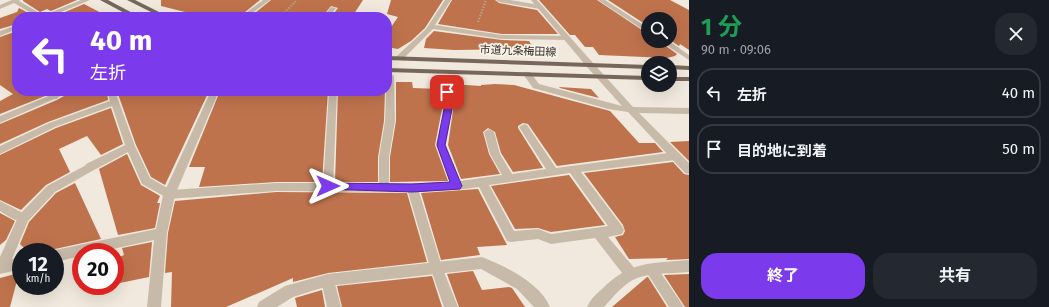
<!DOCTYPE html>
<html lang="ja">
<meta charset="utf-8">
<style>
body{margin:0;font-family:"Fira Sans","Noto Sans JP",sans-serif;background:#242831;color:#f1f3f6;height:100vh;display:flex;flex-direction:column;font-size:15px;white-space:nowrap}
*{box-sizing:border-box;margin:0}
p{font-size:13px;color:#9ea1a6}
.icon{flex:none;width:22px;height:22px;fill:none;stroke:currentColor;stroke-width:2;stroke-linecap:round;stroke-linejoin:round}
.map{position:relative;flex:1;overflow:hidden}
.details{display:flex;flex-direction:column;background:#171b24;width:360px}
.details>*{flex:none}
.top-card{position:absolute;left:12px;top:12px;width:380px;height:84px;border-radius:16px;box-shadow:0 4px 16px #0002;background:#7c3aed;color:#fff;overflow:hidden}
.tools{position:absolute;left:641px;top:12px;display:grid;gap:8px}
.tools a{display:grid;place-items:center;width:36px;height:36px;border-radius:50%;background:#171b24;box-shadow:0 4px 16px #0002;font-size:20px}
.speed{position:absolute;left:12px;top:243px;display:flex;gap:8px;font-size:20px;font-weight:700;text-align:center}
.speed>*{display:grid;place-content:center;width:52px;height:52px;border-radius:50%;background:#171b24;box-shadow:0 4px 16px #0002;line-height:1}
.speed small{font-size:10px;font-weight:400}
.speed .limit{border:6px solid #d22;background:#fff;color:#111}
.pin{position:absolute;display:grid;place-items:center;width:34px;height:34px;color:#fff;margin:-17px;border-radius:8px;box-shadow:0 2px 6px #0006}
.me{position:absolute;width:44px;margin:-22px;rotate:90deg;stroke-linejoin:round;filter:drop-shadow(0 0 3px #0008)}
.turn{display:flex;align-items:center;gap:14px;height:84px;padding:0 12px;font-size:18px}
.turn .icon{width:52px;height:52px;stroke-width:2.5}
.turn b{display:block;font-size:28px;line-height:34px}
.round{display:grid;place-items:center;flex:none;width:42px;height:42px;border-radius:16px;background:#242831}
.headline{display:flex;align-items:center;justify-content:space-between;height:68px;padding:0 12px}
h1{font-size:24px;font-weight:700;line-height:30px;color:#1e9e55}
.primary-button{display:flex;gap:8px;margin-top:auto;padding:8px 12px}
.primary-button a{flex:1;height:46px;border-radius:16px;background:#7c3aed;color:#fff;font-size:16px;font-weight:700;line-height:46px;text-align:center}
.primary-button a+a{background:#242831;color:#f1f3f6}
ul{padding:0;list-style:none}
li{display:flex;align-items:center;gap:12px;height:50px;margin:0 8px 6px;padding:0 4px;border:2px solid #363941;border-radius:16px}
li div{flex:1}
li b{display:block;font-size:15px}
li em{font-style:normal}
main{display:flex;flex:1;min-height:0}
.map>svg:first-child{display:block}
.building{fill:#bf734d}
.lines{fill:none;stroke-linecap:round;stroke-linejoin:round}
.path{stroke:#b4a493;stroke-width:2;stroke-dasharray:1.5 1.5;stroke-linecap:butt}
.service{fill:#c8baa9;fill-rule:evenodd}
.minor{fill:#c8baa9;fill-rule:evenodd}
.tertiary{fill:#c8baa9;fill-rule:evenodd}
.primary{fill:#77675b;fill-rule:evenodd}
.route{fill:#7c3aed;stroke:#51269a}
.labels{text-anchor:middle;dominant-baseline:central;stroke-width:3.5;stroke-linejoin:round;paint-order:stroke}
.far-street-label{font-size:11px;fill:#362e29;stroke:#f8f3e9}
</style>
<main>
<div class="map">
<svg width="689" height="307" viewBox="0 0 689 307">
<rect width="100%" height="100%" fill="#f1e9dd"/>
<!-- building -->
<g class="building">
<path d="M 23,0 L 77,0 L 51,11 L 47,9 L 40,12 L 23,1 Z"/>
<path d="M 161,0 L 260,0 L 239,17 L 205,17 L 161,6 Z"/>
<path d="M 271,0 L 363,0 L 352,17 L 331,17 L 338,8 L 331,6 L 322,17 L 250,17 Z"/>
<path d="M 391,0 L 443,0 L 425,28 L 411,41 L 398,49 L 387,47 L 387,33 L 398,17 L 387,14 Z"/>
<path d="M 452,0 L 495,0 L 499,3 L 537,10 L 558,34 L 502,34 L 438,24 Z"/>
<path d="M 539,0 L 597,0 L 648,34 L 648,41 L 659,41 L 677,54 L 675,56 L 667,58 L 599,55 L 593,47 L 585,47 L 575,35 L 570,35 Z"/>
<path d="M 608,0 L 670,0 L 689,10 L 689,50 L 680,44 L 679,46 L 670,40 L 670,19 L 648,19 L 648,26 Z"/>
<path d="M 84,4 L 109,17 L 62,17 L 58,15 Z"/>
<path d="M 19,8 L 32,15 L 26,17 L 17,17 L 17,24 L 0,29 L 0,18 L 17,12 Z"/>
<path d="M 17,31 L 17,92 L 40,91 L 45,96 L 0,114 L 0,101 L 13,94 L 0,85 L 0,37 Z"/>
<path d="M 434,31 L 502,40 L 529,41 L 534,49 L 454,50 L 424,48 L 426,39 Z"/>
<path d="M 396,82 L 412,82 L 413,88 L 441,89 L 443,104 L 435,145 L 448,181 L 390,182 L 390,157 L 396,121 Z"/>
<path d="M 451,84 L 481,86 L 481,85 L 495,84 L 514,85 L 610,111 L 639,143 L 655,143 L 663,152 L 557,166 L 528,124 L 523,123 L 518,126 L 518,128 L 543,168 L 513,172 L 501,153 L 495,132 L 488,128 L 483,132 L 489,154 L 500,174 L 461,179 L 448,145 L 454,104 Z"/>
<path d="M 559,87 L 591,89 L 599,98 L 560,88 Z"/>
<path d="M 73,91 L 107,91 L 108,100 L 48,122 L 0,144 L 0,124 L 57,100 Z"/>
<path d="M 118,91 L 209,91 L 165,185 L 151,177 L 136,145 L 118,94 Z"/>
<path d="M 220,91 L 328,91 L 322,182 L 276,182 L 199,187 L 205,167 L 189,167 Z"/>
<path d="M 338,91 L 385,91 L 384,121 L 378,157 L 378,182 L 335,182 Z"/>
<path d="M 111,108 L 123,144 L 101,155 L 87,136 L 59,149 L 70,172 L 46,185 L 21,210 L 0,200 L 0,155 L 56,128 Z"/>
<path d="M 689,141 L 689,161 L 670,142 Z"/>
<path d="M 127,154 L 141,185 L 160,196 L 157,203 L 160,203 L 155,228 L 118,235 L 99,169 Z"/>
<path d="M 673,162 L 684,174 L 689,175 L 689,259 L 666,260 L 668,258 L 629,259 L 615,237 L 623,235 L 625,231 L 623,225 L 584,173 Z"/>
<path d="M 569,175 L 605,225 L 551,232 L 538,228 L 515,229 L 491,186 Z"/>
<path d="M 75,183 L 101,239 L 55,249 L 50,252 L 28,252 L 20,244 L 29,222 L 56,193 Z"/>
<path d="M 478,189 L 507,245 L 477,247 L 480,255 L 441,260 L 421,193 Z"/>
<path d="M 276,192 L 407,193 L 427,262 L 328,273 L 293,282 L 293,278 L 226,307 L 171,307 L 172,272 L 165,273 L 168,233 L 175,201 Z"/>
<path d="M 0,213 L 15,221 L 6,240 L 0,245 Z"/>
<path d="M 152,242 L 149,277 L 115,284 L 115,259 L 124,255 L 122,248 Z"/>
<path d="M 473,271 L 482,290 L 509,287 L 512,288 L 525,307 L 459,307 L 447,274 Z"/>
<path d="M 19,273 L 10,307 L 0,307 L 0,278 Z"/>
<path d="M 689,274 L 689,307 L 685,307 L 664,275 Z"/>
<path d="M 432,276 L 442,307 L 342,307 L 337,286 Z"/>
<path d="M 648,277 L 667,307 L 612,307 L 647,277 Z"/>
<path d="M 322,290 L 325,307 L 297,307 L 295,298 Z"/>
</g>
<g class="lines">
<!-- path -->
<g class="path">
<path d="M 280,17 L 297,0"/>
<path d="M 478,22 L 486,0"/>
</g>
<!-- service -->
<g class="service">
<path d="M 331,7 L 336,8 L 329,17 L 323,17 Z"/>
<path d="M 387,75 L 393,75 L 394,77 L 395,121 L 389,157 L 389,184 L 450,182 L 436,145 L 445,104 L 441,80 L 445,78 L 449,80 L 453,104 L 446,145 L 460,181 L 502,175 L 490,154 L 484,132 L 489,129 L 494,132 L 500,154 L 512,174 L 546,169 L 519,127 L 524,124 L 527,125 L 556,168 L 675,152 L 679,153 L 680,156 L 679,159 L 675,160 L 581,172 L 622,226 L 624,230 L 622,234 L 608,237 L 636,270 L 638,274 L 636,278 L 631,280 L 626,278 L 595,238 L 551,244 L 538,239 L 511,242 L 507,241 L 479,187 L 457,190 L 419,192 L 442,267 L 458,307 L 444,307 L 430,267 L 408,192 L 276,191 L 169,199 L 142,184 L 128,152 L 94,170 L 86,170 L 85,167 L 86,164 L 125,145 L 112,106 L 55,127 L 0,154 L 0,146 L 49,123 L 110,101 L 108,94 L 109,91 L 117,91 L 116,94 L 135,146 L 150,178 L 171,190 L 276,183 L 379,183 L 379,157 L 385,121 ZM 570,173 L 608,226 L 551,234 L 538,229 L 514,231 L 489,185 Z"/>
<path d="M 41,91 L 51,91 L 58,97 L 57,99 L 51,99 Z"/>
<path d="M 0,201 L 27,215 L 29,218 L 27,221 C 19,224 8,216 0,211 Z"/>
<path d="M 651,264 L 656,266 L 684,307 L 669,307 L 645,270 L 646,266 Z"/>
<path d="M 328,274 L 333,276 L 341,307 L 327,307 L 321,280 L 323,276 Z"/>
</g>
<!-- minor -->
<g class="minor">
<path d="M 12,0 L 20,0 L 19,1 L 46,17 L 38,17 L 14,3 L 0,9 L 0,5 Z"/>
<path d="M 263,0 L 270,0 L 247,17 L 240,17 Z"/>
<path d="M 445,0 L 451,0 L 435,25 L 502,35 L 567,36 L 571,38 L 567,40 L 502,39 L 433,29 L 402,60 L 396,60 L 395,58 L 399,54 L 426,29 Z"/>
<path d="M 496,0 L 510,0 L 540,5 L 543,7 L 540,9 L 499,2 Z"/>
<path d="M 598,0 L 605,0 L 648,28 L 648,33 Z"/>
<path d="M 660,41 L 669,41 L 689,55 L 689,60 Z"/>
<path d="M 587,63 L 593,63 L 633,107 L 689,108 L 689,114 L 639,113 L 689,163 L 689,174 L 685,173 L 628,112 L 608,109 L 533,88 L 523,74 L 524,72 L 530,72 L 539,84 L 622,106 L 587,67 Z"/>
<path d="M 61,91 L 72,91 L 0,123 L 0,116 Z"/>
<path d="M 211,91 L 219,91 L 175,195 L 167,233 L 161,307 L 147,307 L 154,240 L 99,252 L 81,252 L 81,256 L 55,262 L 55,252 L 51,252 L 55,250 L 156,229 L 163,195 Z"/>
<path d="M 329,91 L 337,91 L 333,187 L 332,190 L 328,191 L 324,190 L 323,187 Z"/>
<path d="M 90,163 L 94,164 L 95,167 L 94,170 L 55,192 L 28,221 L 12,259 L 21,257 L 21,269 L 0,274 L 0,257 L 19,215 L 47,186 Z"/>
<path d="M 482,257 C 505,266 540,283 550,307 L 534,307 L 517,289 L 481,269 L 328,286 L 293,297 L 277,307 L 257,307 L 259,302 L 285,286 L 328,274 Z"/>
<path d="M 689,260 L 689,272 C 671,274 647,272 631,281 C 620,288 612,298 604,307 L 587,307 C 590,300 595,295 601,290 C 629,261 652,263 689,260 Z"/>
</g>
<!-- tertiary -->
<g class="tertiary">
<path d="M 81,0 L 90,0 L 49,17 L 40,17 Z"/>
<path d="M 531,0 L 537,0 L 593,63 L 593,67 L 587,67 Z"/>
<path d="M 17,25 L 17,29 L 0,36 L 0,31 Z"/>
</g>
<!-- primary -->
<g class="primary">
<path d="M 100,0 L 108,0 L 140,17 L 132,17 Z"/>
<path d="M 127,0 L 135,0 L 169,17 L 161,17 Z"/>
<path d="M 387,56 L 648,65 L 648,69 L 387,60 Z"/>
<path d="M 670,65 L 689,66 L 689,70 L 670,69 Z"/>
<path d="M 387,68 L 648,76 L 648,80 L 387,72 Z"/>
<rect x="670" y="77" width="19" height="4"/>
</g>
</g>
<!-- route -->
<path class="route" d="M 447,90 L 451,92 L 453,104 L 445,145 L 462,186 L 460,189 L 412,192 L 324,189 L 323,186 L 324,184 L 328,183 L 412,184 L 450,182 L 437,145 L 445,104 L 443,92 Z"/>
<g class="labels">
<!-- far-street labels -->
<g class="far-street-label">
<text transform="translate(518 51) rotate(2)">市道九条梅田線</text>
</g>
</g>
</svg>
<div class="tools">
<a><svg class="icon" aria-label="search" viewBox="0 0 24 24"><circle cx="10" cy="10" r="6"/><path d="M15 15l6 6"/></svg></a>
<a><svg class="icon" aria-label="layers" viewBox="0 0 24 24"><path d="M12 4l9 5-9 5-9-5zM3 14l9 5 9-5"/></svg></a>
</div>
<div class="speed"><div>12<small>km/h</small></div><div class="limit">20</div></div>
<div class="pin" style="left:447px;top:92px;background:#d93025"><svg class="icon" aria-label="arrive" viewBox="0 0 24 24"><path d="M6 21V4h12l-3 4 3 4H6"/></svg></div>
<svg class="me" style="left:328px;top:186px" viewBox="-20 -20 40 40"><path d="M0-17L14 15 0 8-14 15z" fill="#7c3aed" stroke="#fff" stroke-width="4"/></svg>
<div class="top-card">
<div class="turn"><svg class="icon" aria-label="left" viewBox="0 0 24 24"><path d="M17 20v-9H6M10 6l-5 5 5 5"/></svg><div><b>40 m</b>左折</div></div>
</div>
</div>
<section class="details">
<div class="headline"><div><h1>1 分</h1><p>90 m · 09:06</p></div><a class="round"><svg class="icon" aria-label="close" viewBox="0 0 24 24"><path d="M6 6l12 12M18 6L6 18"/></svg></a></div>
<ul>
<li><svg class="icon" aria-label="left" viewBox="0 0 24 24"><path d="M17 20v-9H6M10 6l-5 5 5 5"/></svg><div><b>左折</b></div><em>40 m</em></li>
<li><svg class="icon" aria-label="arrive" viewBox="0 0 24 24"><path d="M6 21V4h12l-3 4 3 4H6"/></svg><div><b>目的地に到着</b></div><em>50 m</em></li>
</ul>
<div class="primary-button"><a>終了</a><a>共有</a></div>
</section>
</main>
